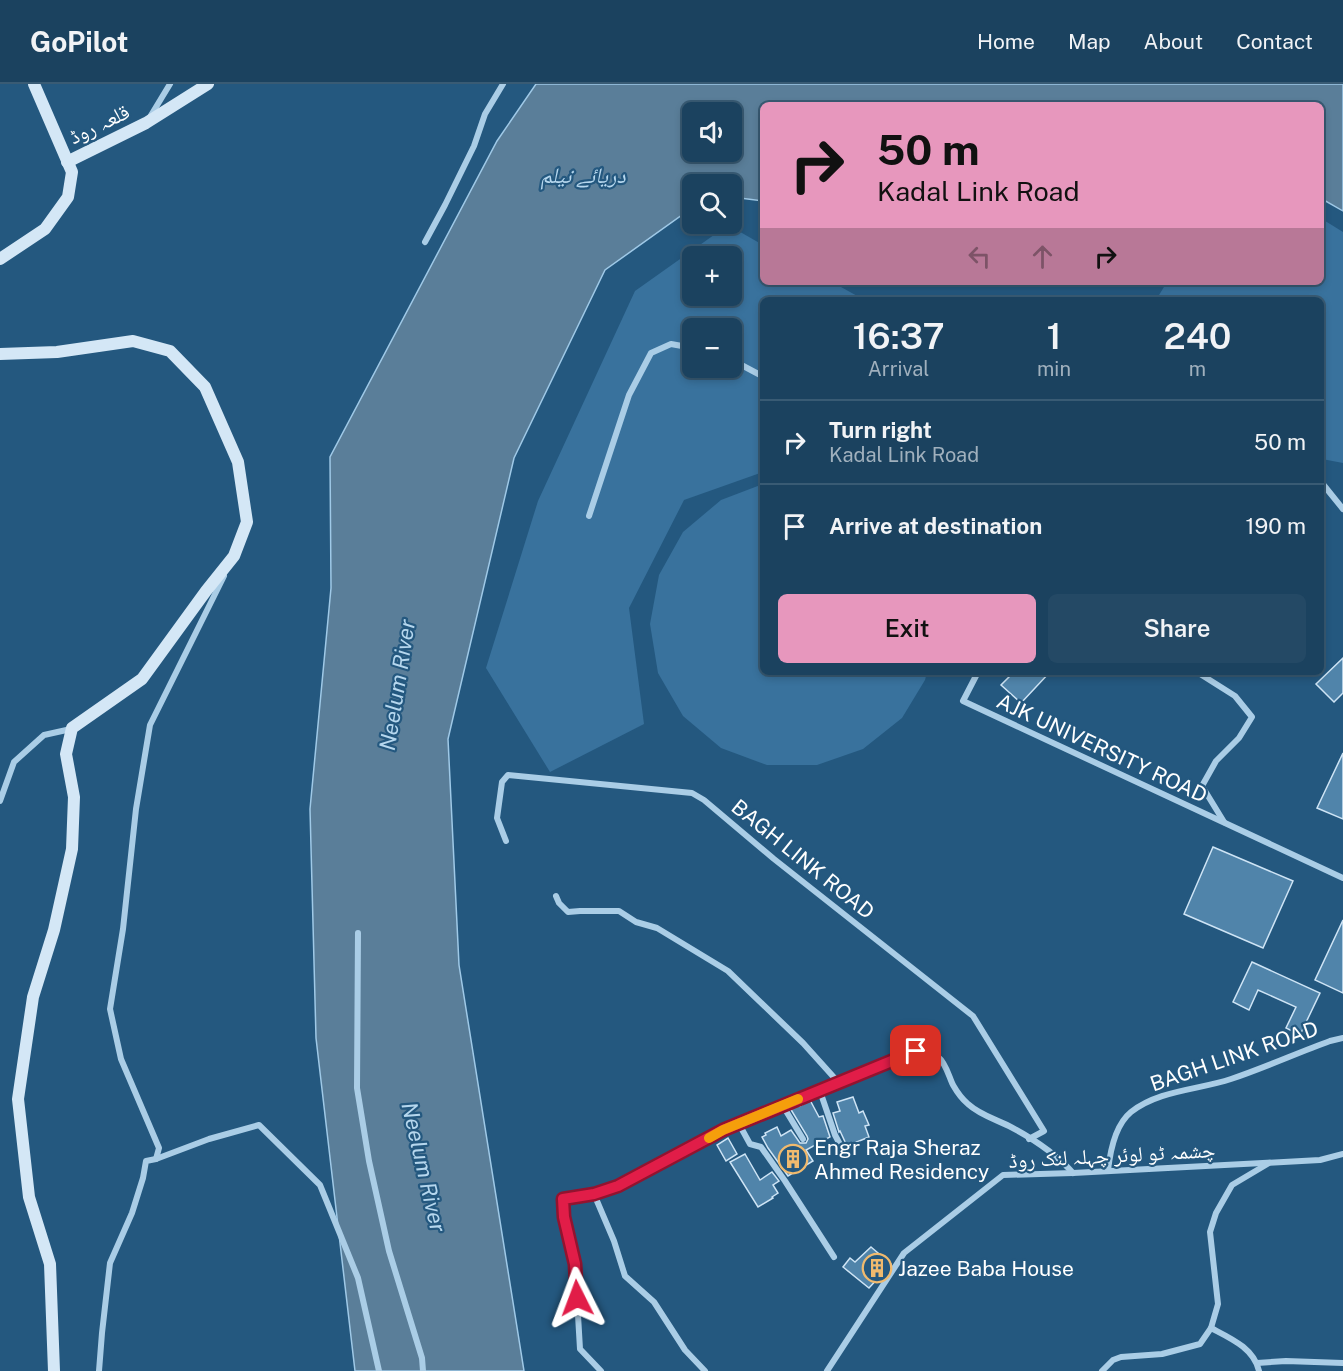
<!DOCTYPE html>
<meta charset="utf-8">
<style>
body{margin:0;font-family:"Public Sans","Noto Naskh Arabic",sans-serif;background:#244965;color:#f1f3f6;height:100vh;display:flex;flex-direction:column;font-size:22px;white-space:nowrap}
*{box-sizing:border-box;margin:0}
p{font-size:20px;color:#a0b0bd}
.icon{flex:none;width:33px;height:33px;fill:none;stroke:currentColor;stroke-width:2;stroke-linecap:round;stroke-linejoin:round}
.map{position:relative;flex:1;overflow:hidden}
.panel{position:absolute;left:760px;top:213px;width:564px;height:378px;display:flex;flex-direction:column;background:#1b425f;border-radius:9px;box-shadow:0 3px 9px #0003,0 0 0 2px #395b74}
.panel>*{flex:none}
.banner{position:absolute;left:760px;top:18px;width:564px;height:183px;border-radius:9px;box-shadow:0 3px 9px #0003,0 0 0 2px #395b74;background:#e797bd;color:#111;overflow:hidden}
.controls{position:absolute;left:682px;top:18px;display:grid;gap:12px}
.controls a{display:grid;place-items:center;width:60px;height:60px;border-radius:9px;background:#1b425f;box-shadow:0 3px 9px #0003,0 0 0 2px #395b74;font-size:30px}
.pin{position:absolute;display:grid;place-items:center;width:51px;height:51px;color:#fff;margin:-26px;border-radius:12px;box-shadow:0 3px 9px #0006}
.me{position:absolute;width:66px;margin:-33px;rotate:357deg;stroke-linejoin:round;filter:drop-shadow(0 0 4px #0008)}
.turn{display:flex;align-items:center;gap:21px;height:126px;padding:0 18px;font-size:27px}
.turn .icon{width:78px;height:78px;stroke-width:2.5}
.turn b{display:block;font-size:42px;line-height:51px}
.lanes{display:flex;align-items:center;height:57px;padding:0 18px;background:#0003;justify-content:center;gap:30px;direction:ltr}
.lanes .off{opacity:.35}
.eta{display:flex;justify-content:space-evenly;align-items:center;height:102px;text-align:center}
.eta b{font-size:36px;font-weight:600;line-height:42px}
.primary-button{display:flex;gap:12px;margin-top:auto;padding:12px 18px}
.primary-button a{flex:1;height:69px;border-radius:9px;background:#e797bd;color:#111;font-size:24px;font-weight:600;line-height:69px;text-align:center}
.primary-button a+a{background:#244965;color:#f1f3f6}
ul{padding:0;list-style:none}
li{display:flex;align-items:center;gap:18px;height:84px;padding:0 18px;border-top:2px solid #395b74}
li div{flex:1}
li b{display:block;font-size:22px}
li em{font-style:normal}
header{display:flex;align-items:center;gap:36px;box-sizing:border-box;height:84px;padding:0 30px;background:#1b425f;border-bottom:2px solid #395b74}
header strong{font-size:28px}
nav{display:flex;gap:33px;margin-inline-start:auto;font-size:21px}
.map>svg:first-child{display:block}
.green{fill:#39729d;fill-rule:evenodd}
.water{fill:#5a7e99;stroke:#9fc9e7;stroke-width:1.5;fill-rule:evenodd}
.building{fill:#5084aa;stroke:#cee4f5;stroke-width:1.5}
.lines{fill:none;stroke-linecap:round;stroke-linejoin:round}
.street{stroke:#aacde6;stroke-width:6}
.secondary{stroke:#d4e7f6;stroke-width:12}
.route-casing{stroke:#92132f;stroke-width:15}
.route{stroke:#e11d48;stroke-width:10}
.slow{stroke:#f59e0b;stroke-width:10}
.labels{text-anchor:middle;dominant-baseline:central;stroke-width:4.5;stroke-linejoin:round;paint-order:stroke}
.street-label{font-size:21px;fill:#fff;stroke:#24587f}
.poi-label{font-size:21px;fill:#fff;stroke:#24587f;text-anchor:start}
.water-label{font-size:22px;font-style:italic;fill:#b6d7ee;stroke:#24587f}
</style>
<header>
<strong>GoPilot</strong>
<nav><a>Home</a><a>Map</a><a>About</a><a>Contact</a></nav>
</header>
<div class="map">
<svg width="1343" height="1287" viewBox="0 0 1343 1287">
<rect width="100%" height="100%" fill="#24587f"/>
<!-- green -->
<g class="green">
<path d="M 1322,135 L 1343,148 L 1343,379 L 1322,375 L 1322,216 L 1156,216 L 1167,198 L 1322,198 Z"/>
<path d="M 728,141 L 763,161 L 764,198 L 832,198 L 859,213 L 859,216 L 764,216 L 763,388 L 684,416 L 629,524 L 644,640 L 550,688 L 486,584 L 538,417 L 635,207 ZM 693,172 L 732,172 L 732,212 L 693,212 ZM 693,244 L 732,244 L 732,284 L 693,284 Z"/>
<path d="M 763,400 L 764,588 L 927,588 L 925,596 L 902,634 L 863,665 L 817,681 L 767,681 L 721,664 L 683,632 L 658,589 L 650,540 L 659,491 L 683,448 L 721,416 Z"/>
</g>
<!-- water -->
<path class="water" d="M 536,0 L 1343,0 L 1343,127 L 1322,115 L 1322,21 L 764,21 L 763,117 L 732,113 L 732,100 L 693,100 L 693,123 L 605,186 L 514,374 L 448,655 L 459,881 L 524,1287 L 355,1287 L 316,954 L 310,725 L 331,504 L 330,373 L 497,57 ZM 693,28 L 732,28 L 732,68 L 693,68 Z"/>
<!-- building -->
<g class="building">
<path d="M 1343,574 L 1343,609 L 1334,618 L 1316,600 Z"/>
<path d="M 1014,588 L 1050,588 L 1021,619 L 1001,601 Z"/>
<path d="M 1343,669 L 1343,735 L 1317,724 Z"/>
<path d="M 1213,763 L 1293,797 L 1263,864 L 1184,830 Z"/>
<path d="M 1343,836 L 1343,909 L 1315,896 Z"/>
<path d="M 1252,878 L 1320,909 L 1300,951 L 1286,944 L 1296,923 L 1258,906 L 1249,926 L 1233,918 Z"/>
<path d="M 853,1013 L 859,1029 L 863,1027 L 869,1041 L 865,1042 L 869,1053 L 847,1062 L 840,1047 L 839,1048 L 833,1029 L 840,1027 L 837,1018 Z"/>
<path d="M 810,1016 L 819,1033 L 823,1032 L 830,1053 L 806,1066 L 813,1077 L 788,1092 L 768,1064 L 762,1053 L 766,1051 L 765,1049 L 777,1043 L 781,1052 L 791,1046 L 800,1059 L 806,1059 L 808,1055 L 807,1052 L 790,1024 L 800,1020 L 800,1022 Z"/>
<path d="M 728,1054 L 737,1070 L 726,1077 L 717,1061 Z"/>
<path d="M 745,1070 L 760,1096 L 772,1088 L 779,1097 L 773,1101 L 778,1109 L 772,1113 L 773,1114 L 758,1123 L 730,1078 Z"/>
<path d="M 871,1163 L 891,1180 L 869,1204 L 843,1183 L 850,1174 L 855,1178 Z"/>
</g>
<g class="lines">
<!-- street -->
<g class="street">
<path d="M 150,33 L 170,0"/>
<path d="M 425,158 L 445,121 L 474,62 L 485,30 L 503,0"/>
<path d="M 732,276 L 764,293"/>
<path d="M 1322,399 L 1343,425"/>
<path d="M 589,432 L 629,311 L 651,269 L 671,260 L 693,264"/>
<path d="M 978,588 L 963,617 L 1343,794"/>
<path d="M 1197,588 L 1235,612 L 1252,633 L 1239,654 L 1216,677 L 1202,702 L 1224,738"/>
<path d="M 0,717 L 14,678 L 44,651 L 71,645"/>
<path d="M 506,757 L 497,734 L 502,698 L 508,691 L 692,709 L 704,716 L 774,775 L 973,932 L 1044,1047 L 1029,1055"/>
<path d="M 556,812 L 559,819 L 568,828 L 580,827 L 619,827 L 636,838 L 657,844 L 728,887 L 803,959 L 839,999"/>
<path d="M 358,849 L 357,1004 L 369,1077 L 389,1167 L 422,1274 L 423,1287"/>
<path d="M 820,1007 L 835,1051 L 844,1068"/>
<path d="M 783,1022 L 803,1055"/>
<path d="M 739,1040 L 750,1060 L 761,1063 L 785,1097 L 834,1173"/>
<path d="M 156,1075 L 159,1064 L 121,975 L 110,925 L 123,845 L 136,725 L 150,641 L 224,492"/>
<path d="M 1108,1087 C 1110,1068 1115,1041 1131,1028 C 1159,1006 1198,1006 1231,995 C 1264,984 1297,969 1330,957 L 1343,954"/>
<path d="M 594,1110 L 614,1157 L 625,1192 L 654,1218 L 685,1266 L 705,1287"/>
<path d="M 1211,1244 C 1230,1254 1254,1264 1259,1287"/>
<path d="M 1257,1279 L 1286,1277 L 1343,1279"/>
<path d="M 99,1287 L 102,1249 L 110,1179 L 132,1129 L 143,1094 L 146,1077 L 156,1075 L 209,1055 L 259,1041 L 320,1101 L 358,1194 L 379,1287"/>
<path d="M 601,1287 L 580,1265 L 575,1180 L 564,1133 L 563,1115 L 594,1110 L 618,1102 L 723,1046 L 916,967 C 924,968 932,967 938,973 C 946,979 949,993 953,1001 C 957,1008 962,1015 968,1020 C 980,1031 995,1035 1009,1042 C 1032,1054 1056,1070 1073,1089"/>
<path d="M 827,1287 L 904,1169 L 1003,1091 L 1073,1089 L 1320,1076 L 1343,1070"/>
<path d="M 1102,1287 L 1113,1276 L 1121,1273 L 1162,1270 L 1200,1260 L 1211,1244 L 1218,1220 L 1210,1148 L 1216,1129 L 1232,1101 L 1269,1079"/>
</g>
<!-- secondary -->
<g class="secondary">
<path d="M 67,78 L 146,39 L 208,0"/>
<path d="M 0,175 L 45,145 L 68,113 L 72,88 L 34,0"/>
<path d="M 0,270 L 57,268 L 133,257 L 170,267 L 205,303 L 238,378 L 247,438 L 234,472 L 206,507 L 142,595 L 72,644 L 66,670 L 74,713 L 72,765 L 54,846 L 33,913 L 18,1015 L 29,1113 L 50,1180 L 54,1287"/>
</g>
</g>
<g class="lines">
<!-- route casing -->
<g class="route-casing">
<path id="route" d="M 577,1214 L 575,1180 L 564,1133 L 563,1115 L 594,1110 L 618,1102 L 723,1046 L 916,967"/>
</g>
<!-- route -->
<use href="#route" class="route"/>
<!-- slow -->
<path class="slow" d="M 709,1054 L 723,1046 L 798,1015"/>
</g>
<!-- icons -->
<defs>
<g id="building-ring" transform="scale(1.5)"><circle r="9.5" fill="#24587f" stroke="#f0ba6e" stroke-width="1.5"/><path d="M-4-6H4V6H1V3H-1V6H-4ZM-2.5-4.3h1.7v1.8h-1.7ZM.8-4.3h1.7v1.8H.8ZM-2.5-1h1.7V.8h-1.7ZM.8-1h1.7V.8H.8Z" fill="#f0ba6e"/></g>
</defs>
<g fill-rule="evenodd">
<use href="#building-ring" x="793" y="1075"/>
<use href="#building-ring" x="877" y="1184"/>
</g>
<g class="labels">
<!-- street labels -->
<g class="street-label">
<text transform="translate(99 40) rotate(-26)">قلعہ روڈ</text>
<text transform="translate(1102 664) rotate(25)">AJK UNIVERSITY ROAD</text>
<text transform="translate(803 775) rotate(39)">BAGH LINK ROAD</text>
<text transform="translate(1234 972) rotate(-19)">BAGH LINK ROAD</text>
<text transform="translate(1112 1071) rotate(-3)">چشمہ ٹو لوئر چہلہ لنک روڈ</text>
</g>
<!-- poi labels -->
<g class="poi-label">
<text x="814" y="1063">Engr Raja Sheraz<tspan x="814" dy="24">Ahmed Residency</tspan></text>
<text x="898" y="1184">Jazee Baba House</text>
</g>
<!-- water labels -->
<g class="water-label">
<text x="583" y="91">دریائے نیلم</text>
<text transform="translate(397 601) rotate(-81)">Neelum River</text>
<text transform="translate(424 1083) rotate(77)">Neelum River</text>
</g>
</g>
</svg>
<div class="controls">
<a><svg class="icon" aria-label="sound" viewBox="0 0 24 24"><path d="M4 9h4l5-4v14l-5-4H4zM17 9q2 3 0 6"/></svg></a>
<a><svg class="icon" aria-label="search" viewBox="0 0 24 24"><circle cx="10" cy="10" r="6"/><path d="M15 15l6 6"/></svg></a>
<a>+</a>
<a>−</a>
</div>
<div class="pin" style="left:916px;top:967px;background:#d93025"><svg class="icon" aria-label="arrive" viewBox="0 0 24 24"><path d="M6 21V4h12l-3 4 3 4H6"/></svg></div>
<svg class="me" style="left:577px;top:1214px" viewBox="-20 -20 40 40"><path d="M0-17L14 15 0 8-14 15z" fill="#e11d48" stroke="#fff" stroke-width="4"/></svg>
<div class="banner">
<div class="turn"><svg class="icon" aria-label="right" viewBox="0 0 24 24"><path d="M7 20v-9h11M14 6l5 5-5 5"/></svg><div><b>50 m</b>Kadal Link Road</div></div>
<div class="lanes"><svg class="icon off" aria-label="left" viewBox="0 0 24 24"><path d="M17 20v-9H6M10 6l-5 5 5 5"/></svg><svg class="icon off" aria-label="ahead" viewBox="0 0 24 24"><path d="M12 20V5M6 11l6-6 6 6"/></svg><svg class="icon" aria-label="right" viewBox="0 0 24 24"><path d="M7 20v-9h11M14 6l5 5-5 5"/></svg></div>
</div>
<section class="panel">
<div class="eta">
<div><b>16:37</b><p>Arrival</p></div>
<div><b>1</b><p>min</p></div>
<div><b>240</b><p>m</p></div>
</div>
<ul>
<li><svg class="icon" aria-label="right" viewBox="0 0 24 24"><path d="M7 20v-9h11M14 6l5 5-5 5"/></svg><div><b>Turn right</b><p>Kadal Link Road</p></div><em>50 m</em></li>
<li><svg class="icon" aria-label="arrive" viewBox="0 0 24 24"><path d="M6 21V4h12l-3 4 3 4H6"/></svg><div><b>Arrive at destination</b></div><em>190 m</em></li>
</ul>
<div class="primary-button"><a>Exit</a><a>Share</a></div>
</section>
</div>
